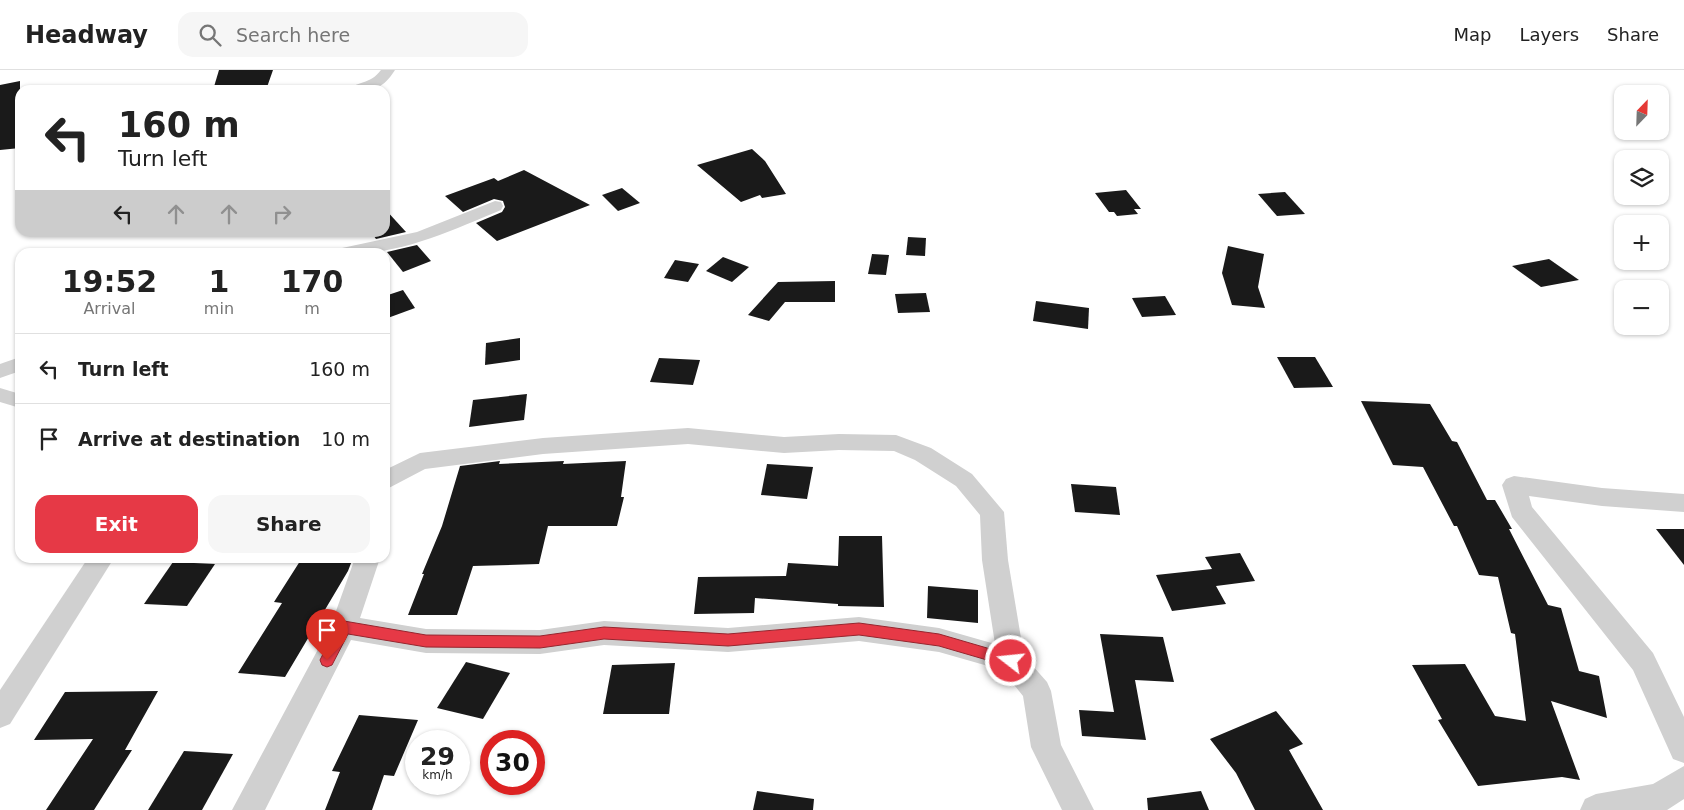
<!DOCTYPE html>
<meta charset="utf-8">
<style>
body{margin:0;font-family:"DejaVu Sans",sans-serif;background:#f6f6f6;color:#222;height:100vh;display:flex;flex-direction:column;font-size:19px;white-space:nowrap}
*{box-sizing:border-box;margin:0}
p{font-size:16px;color:#767676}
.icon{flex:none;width:28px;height:28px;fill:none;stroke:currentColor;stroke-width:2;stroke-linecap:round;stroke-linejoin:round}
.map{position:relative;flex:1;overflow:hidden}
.side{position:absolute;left:15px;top:178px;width:375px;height:315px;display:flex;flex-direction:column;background:#fff;border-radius:15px;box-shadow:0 1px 4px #0004}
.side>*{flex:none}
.guide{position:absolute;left:15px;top:15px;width:375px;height:152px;border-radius:15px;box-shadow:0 1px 4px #0004;background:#fff;color:#222;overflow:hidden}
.needle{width:32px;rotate:23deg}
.buttons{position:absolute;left:1614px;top:15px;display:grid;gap:10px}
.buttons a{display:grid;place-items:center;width:55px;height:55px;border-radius:10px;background:#fff;box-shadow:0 1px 4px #0004;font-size:25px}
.speed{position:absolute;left:405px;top:660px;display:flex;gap:10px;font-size:25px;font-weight:700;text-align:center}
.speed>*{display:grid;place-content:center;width:65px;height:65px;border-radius:50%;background:#fff;box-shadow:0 1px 4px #0004;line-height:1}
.speed small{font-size:12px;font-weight:400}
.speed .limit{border:8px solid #d22;background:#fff;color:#111}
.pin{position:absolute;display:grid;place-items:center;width:42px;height:42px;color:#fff;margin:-51px -21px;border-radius:50% 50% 50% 0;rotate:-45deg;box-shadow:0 0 5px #0007}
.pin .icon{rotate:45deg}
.me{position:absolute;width:55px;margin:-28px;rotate:286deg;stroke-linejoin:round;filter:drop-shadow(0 0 4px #0008)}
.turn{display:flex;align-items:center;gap:18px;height:105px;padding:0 20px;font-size:22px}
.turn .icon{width:65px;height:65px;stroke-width:2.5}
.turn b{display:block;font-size:35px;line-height:42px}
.lanes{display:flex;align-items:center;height:48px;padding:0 20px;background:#0003;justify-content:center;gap:25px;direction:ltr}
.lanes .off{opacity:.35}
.eta{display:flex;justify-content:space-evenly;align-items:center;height:85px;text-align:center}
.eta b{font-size:30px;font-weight:600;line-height:35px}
.action{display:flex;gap:10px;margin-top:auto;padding:10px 20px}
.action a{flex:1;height:58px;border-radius:15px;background:#e63946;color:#fff;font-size:20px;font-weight:600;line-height:58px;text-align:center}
.action a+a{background:#f6f6f6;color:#222}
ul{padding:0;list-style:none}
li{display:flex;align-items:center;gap:15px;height:70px;padding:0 20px;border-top:1px solid #e0e0e0}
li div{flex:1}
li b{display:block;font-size:19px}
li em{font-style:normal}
header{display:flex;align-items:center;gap:30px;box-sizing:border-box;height:70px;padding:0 25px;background:#fff;border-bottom:1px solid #e0e0e0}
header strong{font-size:24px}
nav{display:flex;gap:28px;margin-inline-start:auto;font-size:18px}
.search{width:350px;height:45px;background:#f6f6f6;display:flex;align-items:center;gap:12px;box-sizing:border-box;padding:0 18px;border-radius:15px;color:#767676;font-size:19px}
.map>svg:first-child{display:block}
.building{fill:#1a1a1a}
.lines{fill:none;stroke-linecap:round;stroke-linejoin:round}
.minor{fill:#d0d0d0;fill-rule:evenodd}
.route{fill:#e63946;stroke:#96252e}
</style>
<header>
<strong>Headway</strong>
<div class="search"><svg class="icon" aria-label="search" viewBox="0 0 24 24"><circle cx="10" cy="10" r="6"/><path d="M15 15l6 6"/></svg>Search here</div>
<nav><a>Map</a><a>Layers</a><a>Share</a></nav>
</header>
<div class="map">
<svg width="1684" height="740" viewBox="0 0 1684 740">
<rect width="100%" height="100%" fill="#fff"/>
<!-- building -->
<g class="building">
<path d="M 219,0 L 273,0 L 266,20 L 213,20 Z"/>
<path d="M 20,11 L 20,78 L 0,80 L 0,15 Z"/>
<path d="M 752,79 L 765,91 L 786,124 L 762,128 L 760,125 L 741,132 L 697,95 Z"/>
<path d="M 524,100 L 590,135 L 497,171 L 476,153 L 502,142 L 505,137 L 503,131 L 494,129 L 463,142 L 445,126 L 494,108 L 498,111 Z"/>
<path d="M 622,118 L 640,133 L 618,141 L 602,125 Z"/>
<path d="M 1126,120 L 1141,139 L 1134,139 L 1138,144 L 1117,146 L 1114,142 L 1109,142 L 1095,123 Z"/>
<path d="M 1285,122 L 1305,144 L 1277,146 L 1258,124 Z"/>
<path d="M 385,139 L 406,162 L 376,169 L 371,162 L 385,162 Z"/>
<path d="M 908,167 L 926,168 L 925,186 L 906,185 Z"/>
<path d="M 417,175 L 431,191 L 403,202 L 387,182 Z"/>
<path d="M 1228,176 L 1264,184 L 1258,217 L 1265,238 L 1232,235 L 1222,203 Z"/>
<path d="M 872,184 L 889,185 L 886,205 L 868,204 Z"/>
<path d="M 723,187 L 749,197 L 732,212 L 706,201 Z"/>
<path d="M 1549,189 L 1579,210 L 1541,217 L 1512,196 Z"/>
<path d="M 675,190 L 699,194 L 688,212 L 664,208 Z"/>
<path d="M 835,211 L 835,232 L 785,232 L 769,251 L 748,245 L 778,212 Z"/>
<path d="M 403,220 L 415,238 L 385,249 L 385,226 Z"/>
<path d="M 926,223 L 930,242 L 898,243 L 895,224 Z"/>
<path d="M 1165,226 L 1176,245 L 1142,247 L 1132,228 Z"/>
<path d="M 1036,231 L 1089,238 L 1088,259 L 1033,251 Z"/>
<path d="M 520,268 L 520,290 L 485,295 L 486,273 Z"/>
<path d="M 1277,287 L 1315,287 L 1333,317 L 1294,318 Z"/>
<path d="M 659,288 L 700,290 L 693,315 L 650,312 Z"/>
<path d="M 527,324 L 524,350 L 469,357 L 473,330 Z"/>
<path d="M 1361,331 L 1430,334 L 1452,371 L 1457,372 L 1487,430 L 1495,430 L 1512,459 L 1509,459 L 1548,535 L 1561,538 L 1579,601 L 1599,606 L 1607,648 L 1551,631 L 1580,710 L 1562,707 L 1478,716 L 1438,650 L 1442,649 L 1412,595 L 1465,594 L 1495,646 L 1526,651 L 1515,564 L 1511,563 L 1498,507 L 1479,505 L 1457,456 L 1454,456 L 1423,397 L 1393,395 Z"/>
<path d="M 500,391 L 499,394 L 564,391 L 563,394 L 626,391 L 621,427 L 624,427 L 617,456 L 548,456 L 539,494 L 473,496 L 457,545 L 408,545 L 424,504 L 422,504 L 442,456 L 460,396 Z"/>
<path d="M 767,394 L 813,397 L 807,429 L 761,425 Z"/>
<path d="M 1071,414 L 1116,417 L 1120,445 L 1075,442 Z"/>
<path d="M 1656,459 L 1684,459 L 1684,495 Z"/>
<path d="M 839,466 L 882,466 L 884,537 L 838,536 L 838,534 L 755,528 L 754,543 L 694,544 L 698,507 L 786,506 L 788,493 L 838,496 Z"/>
<path d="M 1240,483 L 1255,511 L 1216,516 L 1226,534 L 1172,541 L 1156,505 L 1212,499 L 1205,487 Z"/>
<path d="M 302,488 L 353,488 L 348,501 L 285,607 L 238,603 L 282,533 L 274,532 Z"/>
<path d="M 173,492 L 215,494 L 187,536 L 144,534 Z"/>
<path d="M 928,516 L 978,520 L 978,553 L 927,548 Z"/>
<path d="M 1100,564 L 1163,567 L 1174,612 L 1135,610 L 1146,670 L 1082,666 L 1079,640 L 1114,642 Z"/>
<path d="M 466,592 L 510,603 L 483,649 L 437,638 Z"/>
<path d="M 675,593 L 669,644 L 603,644 L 612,595 Z"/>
<path d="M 158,621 L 125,680 L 132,680 L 94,740 L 46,740 L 93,669 L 34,670 L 65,622 Z"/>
<path d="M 1276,641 L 1303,674 L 1289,680 L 1323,740 L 1255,740 L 1236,703 L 1210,669 Z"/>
<path d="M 359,645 L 418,650 L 394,706 L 384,705 L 372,740 L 325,740 L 340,702 L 332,701 Z"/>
<path d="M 184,681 L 233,684 L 202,740 L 148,740 Z"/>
<path d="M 757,721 L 814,729 L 813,740 L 753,740 Z"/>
<path d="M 1201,721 L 1209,740 L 1148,740 L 1147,728 Z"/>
</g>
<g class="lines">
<!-- minor -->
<g class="minor">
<path d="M 381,0 L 395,0 C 381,22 371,20 348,20 C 356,11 370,15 381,0 Z"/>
<path d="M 495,131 L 501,132 L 503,136 L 501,140 C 452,160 393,189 339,182 L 342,178 L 417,162 Z"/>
<path d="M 20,287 L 20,301 L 0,308 L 0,294 Z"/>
<path d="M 0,318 L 20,324 L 20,338 L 0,332 Z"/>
<path d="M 688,358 L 784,367 L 839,364 L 896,365 L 931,378 L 972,404 L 1004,442 L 1008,490 L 1024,586 L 1047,612 L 1051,621 L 1061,675 L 1094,740 L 1062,740 L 1031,677 L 1023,626 L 1002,600 L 939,582 L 859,571 L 728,582 L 604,575 L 540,584 L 426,583 L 351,570 L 265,740 L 232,740 L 331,555 L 355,488 L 380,488 L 360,548 L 426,559 L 540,560 L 604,551 L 728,558 L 859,547 L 939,558 L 995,574 L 982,490 L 980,445 L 956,416 L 915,390 L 894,381 L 839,380 L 784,383 L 688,374 L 543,384 L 425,399 L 385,420 L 385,400 L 420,383 L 543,368 Z"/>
<path d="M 1514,406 L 1602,418 L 1684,424 L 1684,442 L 1602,436 L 1529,426 L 1532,437 L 1653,583 L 1684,647 L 1684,693 L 1673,689 L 1633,600 L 1512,447 L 1502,415 L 1506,409 Z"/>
<path d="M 88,488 L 114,488 L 10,654 L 0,658 L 0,620 Z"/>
<path d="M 1684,696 L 1684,729 L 1667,740 L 1580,740 L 1585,729 L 1596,724 L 1653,714 Z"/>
</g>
</g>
<!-- route -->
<path class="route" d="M 344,551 L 426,565 L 540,566 L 604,557 L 728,564 L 859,553 L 939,564 L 1011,585 L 1016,587 L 1018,591 L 1016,596 L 1011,597 L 939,576 L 859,565 L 728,576 L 604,569 L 540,578 L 426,577 L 348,564 L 332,595 L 327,597 L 322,595 L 320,590 L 322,586 L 340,553 Z"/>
</svg>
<div class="buttons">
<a><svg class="needle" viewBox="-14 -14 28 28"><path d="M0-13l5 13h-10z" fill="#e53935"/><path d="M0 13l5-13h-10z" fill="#767676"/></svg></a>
<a><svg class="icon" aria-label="layers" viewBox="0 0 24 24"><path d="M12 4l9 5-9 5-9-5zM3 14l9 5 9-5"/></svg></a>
<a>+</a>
<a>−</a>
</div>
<div class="speed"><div>29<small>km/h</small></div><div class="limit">30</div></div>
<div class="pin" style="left:327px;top:590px;background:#d93025"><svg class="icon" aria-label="arrive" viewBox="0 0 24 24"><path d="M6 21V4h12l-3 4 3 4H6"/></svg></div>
<svg class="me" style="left:1011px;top:591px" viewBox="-20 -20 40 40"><circle r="17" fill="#e63946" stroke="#fff" stroke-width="3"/><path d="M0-11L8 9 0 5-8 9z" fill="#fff"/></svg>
<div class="guide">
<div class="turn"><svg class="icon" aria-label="left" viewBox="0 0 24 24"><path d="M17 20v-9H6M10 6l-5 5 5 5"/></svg><div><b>160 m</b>Turn left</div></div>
<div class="lanes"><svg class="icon" aria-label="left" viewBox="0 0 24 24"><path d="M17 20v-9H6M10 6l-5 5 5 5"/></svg><svg class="icon off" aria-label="ahead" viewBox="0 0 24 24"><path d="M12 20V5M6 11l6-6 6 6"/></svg><svg class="icon off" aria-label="ahead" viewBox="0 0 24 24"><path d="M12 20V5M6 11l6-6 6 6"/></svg><svg class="icon off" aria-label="right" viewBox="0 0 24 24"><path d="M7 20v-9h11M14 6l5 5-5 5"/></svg></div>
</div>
<section class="side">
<div class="eta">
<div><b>19:52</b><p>Arrival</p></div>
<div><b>1</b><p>min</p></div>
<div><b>170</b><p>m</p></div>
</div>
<ul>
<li><svg class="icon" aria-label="left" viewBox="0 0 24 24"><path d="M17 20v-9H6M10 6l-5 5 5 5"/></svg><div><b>Turn left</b></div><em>160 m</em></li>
<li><svg class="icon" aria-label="arrive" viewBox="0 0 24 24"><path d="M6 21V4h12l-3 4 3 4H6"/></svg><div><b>Arrive at destination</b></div><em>10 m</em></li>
</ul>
<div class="action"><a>Exit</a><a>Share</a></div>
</section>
</div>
